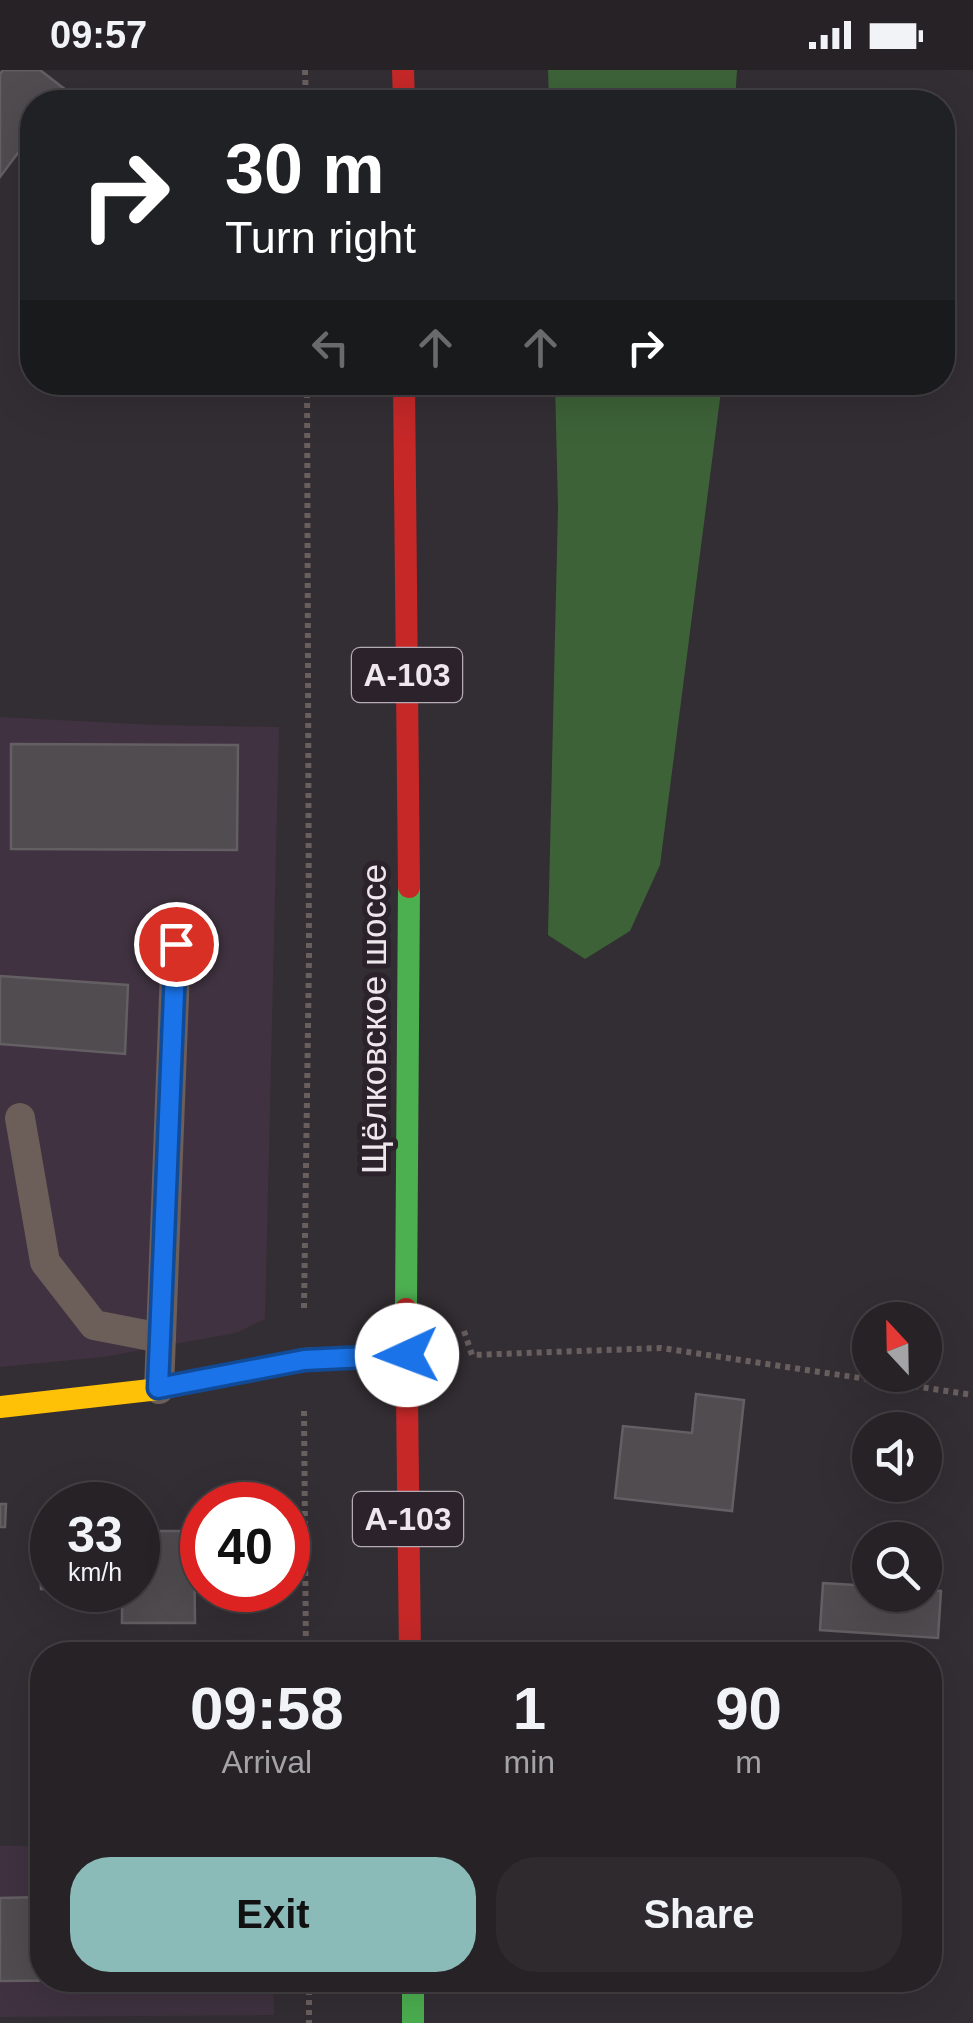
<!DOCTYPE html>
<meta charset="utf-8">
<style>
body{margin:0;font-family:Helvetica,sans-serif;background:#2e2a2e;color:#f1f3f6;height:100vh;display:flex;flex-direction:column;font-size:38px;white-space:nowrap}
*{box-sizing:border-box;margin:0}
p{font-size:32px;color:#a4a4a7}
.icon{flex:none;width:55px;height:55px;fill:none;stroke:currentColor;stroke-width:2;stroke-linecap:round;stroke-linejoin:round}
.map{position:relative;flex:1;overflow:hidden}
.details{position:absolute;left:30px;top:1572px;width:912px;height:350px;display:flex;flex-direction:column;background:#262226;border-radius:40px;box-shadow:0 10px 40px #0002,0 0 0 2px #423f43}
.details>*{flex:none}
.top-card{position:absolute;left:20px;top:20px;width:935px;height:305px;border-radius:40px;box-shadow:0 10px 40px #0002,0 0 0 2px #423f43;background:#202124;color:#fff;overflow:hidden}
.needle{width:65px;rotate:338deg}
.controls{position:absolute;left:852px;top:1232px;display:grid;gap:20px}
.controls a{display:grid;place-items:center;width:90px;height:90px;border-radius:50%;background:#262226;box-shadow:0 10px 40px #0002,0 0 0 2px #423f43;font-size:50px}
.speed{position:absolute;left:30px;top:1412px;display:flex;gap:20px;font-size:50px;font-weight:700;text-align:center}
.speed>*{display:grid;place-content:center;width:130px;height:130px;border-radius:50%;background:#262226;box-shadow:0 10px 40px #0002,0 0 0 2px #423f43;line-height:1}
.speed small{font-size:25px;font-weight:400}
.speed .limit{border:15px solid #d22;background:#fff;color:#111}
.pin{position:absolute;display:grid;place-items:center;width:85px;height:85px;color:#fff;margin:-42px;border:5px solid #fff;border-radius:50%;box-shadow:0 2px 10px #0007}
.me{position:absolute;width:110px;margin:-55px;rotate:268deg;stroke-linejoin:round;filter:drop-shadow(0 0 8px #0008)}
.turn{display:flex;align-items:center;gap:35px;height:210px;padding:0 40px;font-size:45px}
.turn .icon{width:130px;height:130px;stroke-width:2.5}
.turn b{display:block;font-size:70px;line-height:85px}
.lanes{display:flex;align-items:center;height:95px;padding:0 40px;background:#0003;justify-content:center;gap:50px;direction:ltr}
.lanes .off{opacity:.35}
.eta{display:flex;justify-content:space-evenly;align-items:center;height:170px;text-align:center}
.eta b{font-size:60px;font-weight:800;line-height:70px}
.primary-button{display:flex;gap:20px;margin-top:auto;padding:20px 40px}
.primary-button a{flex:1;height:115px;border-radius:40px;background:#8bbbb9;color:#111;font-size:40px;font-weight:800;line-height:115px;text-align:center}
.primary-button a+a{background:#2e2a2e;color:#f1f3f6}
.status{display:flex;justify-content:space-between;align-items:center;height:70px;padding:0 50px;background:#262226;direction:ltr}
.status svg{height:28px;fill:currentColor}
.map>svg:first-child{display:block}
.built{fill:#403240}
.forest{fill:#3d6238}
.building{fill:#504c50;stroke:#645f63;stroke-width:2.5}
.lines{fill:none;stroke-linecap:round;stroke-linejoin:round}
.path{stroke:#695f5e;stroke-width:6;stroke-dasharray:5 5;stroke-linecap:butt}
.lane{stroke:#6c5e58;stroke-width:30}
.fast{stroke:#4caf50;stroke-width:22}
.slow{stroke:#ffc107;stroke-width:22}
.jam{stroke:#c62828;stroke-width:22}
.route-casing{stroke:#114b97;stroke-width:25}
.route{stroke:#1a73e8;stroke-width:18}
.labels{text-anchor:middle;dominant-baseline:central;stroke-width:10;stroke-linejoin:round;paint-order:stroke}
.shield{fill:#2b222b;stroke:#b4acb4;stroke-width:2.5}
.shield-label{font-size:32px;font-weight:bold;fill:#eee7ee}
.street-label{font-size:35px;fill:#eee7ee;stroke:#2b222b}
</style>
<div class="status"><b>09:57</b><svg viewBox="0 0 49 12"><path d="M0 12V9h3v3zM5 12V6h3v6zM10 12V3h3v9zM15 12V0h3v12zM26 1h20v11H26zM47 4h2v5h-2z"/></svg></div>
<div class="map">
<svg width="973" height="1953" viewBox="0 0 973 1953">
<rect width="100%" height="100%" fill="#332e33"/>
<!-- built -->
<g class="built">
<path d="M 0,647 L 155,655 L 279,657 L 265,1249 L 236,1263 L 103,1287 L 0,1297 Z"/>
<path d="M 0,1776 L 42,1776 L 42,1910 L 273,1910 L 274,1945 L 0,1947 Z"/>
</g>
<!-- forest -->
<g class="forest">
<path d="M 548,0 L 737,0 L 735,32 L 549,32 Z"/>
<path d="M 555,313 L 722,313 L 660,795 L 630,861 L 585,889 L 548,865 L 558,438 Z"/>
</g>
<!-- building -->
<g class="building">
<path d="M 3,0 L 40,0 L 66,20 L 57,32 L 32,32 L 32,64 L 0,107 L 0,4 Z"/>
<path d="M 11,674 L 238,675 L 237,780 L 11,779 Z"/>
<path d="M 0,906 L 128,915 L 125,984 L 0,974 Z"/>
<path d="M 696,1324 L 744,1330 L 732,1441 L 615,1428 L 623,1356 L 692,1363 Z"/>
<path d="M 0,1434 L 6,1434 L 5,1457 L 0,1457 Z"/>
<path d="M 138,1461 L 194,1461 L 195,1553 L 122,1553 L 122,1520 L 138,1520 Z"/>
<path d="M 40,1462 L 52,1462 L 52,1519 L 41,1519 Z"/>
<path d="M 823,1513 L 870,1516 L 870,1525 L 925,1525 L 925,1520 L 941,1521 L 938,1568 L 820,1560 Z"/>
<path d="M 39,1654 L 42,1654 L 42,1698 L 38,1698 Z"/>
<path d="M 42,1827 L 42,1910 L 97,1910 L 0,1911 L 0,1828 Z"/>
</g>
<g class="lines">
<!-- path -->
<g class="path">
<path d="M 305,0 L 306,32"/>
<path d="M 304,1238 L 309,886 L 307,312"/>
<path d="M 464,1261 L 472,1285 L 661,1278 L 973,1325"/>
<path d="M 304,1341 L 306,1585"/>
<path d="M 309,1910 L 309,1953"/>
</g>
<!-- lane -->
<g class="lane">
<path d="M 20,1048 L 45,1192 L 94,1255 L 161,1268"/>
<path d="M 159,1319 L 176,874"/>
</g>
<!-- fast -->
<g class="fast">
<path d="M 406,1239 L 409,817"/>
<path d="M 413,1910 L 413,1953"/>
</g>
<!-- slow -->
<path class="slow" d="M 0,1337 L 159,1319 L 304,1289 L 407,1285"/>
<!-- jam -->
<g class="jam">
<path d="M 403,0 L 404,32"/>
<path d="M 404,312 L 409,817"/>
<path d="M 406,1239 L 410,1585"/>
</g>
</g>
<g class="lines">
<!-- route casing -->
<g class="route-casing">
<path id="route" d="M 176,874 L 158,1318 L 304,1290 L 407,1285"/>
</g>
<!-- route -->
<use href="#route" class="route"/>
</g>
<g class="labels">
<!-- shield labels -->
<g class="shield">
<rect x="352" y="578" width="110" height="54" rx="8"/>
<rect x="353" y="1422" width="110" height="54" rx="8"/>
</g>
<g class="shield-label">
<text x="407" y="605">А-103</text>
<text x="408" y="1449">А-103</text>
</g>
<!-- street labels -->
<g class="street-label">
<text transform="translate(373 949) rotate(-90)">Щёлковское шоссе</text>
</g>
</g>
</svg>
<div class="controls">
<a><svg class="needle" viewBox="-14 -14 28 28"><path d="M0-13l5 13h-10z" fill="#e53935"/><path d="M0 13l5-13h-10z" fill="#a4a4a7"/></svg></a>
<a><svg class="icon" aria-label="sound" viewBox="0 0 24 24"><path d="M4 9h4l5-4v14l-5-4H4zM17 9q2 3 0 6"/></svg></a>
<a><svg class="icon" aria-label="search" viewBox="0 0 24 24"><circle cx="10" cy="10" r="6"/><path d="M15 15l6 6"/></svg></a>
</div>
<div class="speed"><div>33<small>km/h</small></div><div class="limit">40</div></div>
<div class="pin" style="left:176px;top:874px;background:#d93025"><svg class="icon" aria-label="arrive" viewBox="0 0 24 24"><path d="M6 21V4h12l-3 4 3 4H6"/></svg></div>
<svg class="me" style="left:407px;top:1285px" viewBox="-20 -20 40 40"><circle r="19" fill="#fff"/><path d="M0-13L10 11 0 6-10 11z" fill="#1a73e8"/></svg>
<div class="top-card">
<div class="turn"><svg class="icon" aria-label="right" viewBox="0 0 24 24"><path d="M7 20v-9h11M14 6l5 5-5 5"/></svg><div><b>30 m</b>Turn right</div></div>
<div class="lanes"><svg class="icon off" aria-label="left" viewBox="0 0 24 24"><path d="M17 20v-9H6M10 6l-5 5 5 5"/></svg><svg class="icon off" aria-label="ahead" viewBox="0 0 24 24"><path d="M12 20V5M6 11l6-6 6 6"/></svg><svg class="icon off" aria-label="ahead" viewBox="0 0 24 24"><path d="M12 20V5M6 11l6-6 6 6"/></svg><svg class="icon" aria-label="right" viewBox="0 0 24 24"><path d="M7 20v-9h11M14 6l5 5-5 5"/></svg></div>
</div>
<section class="details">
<div class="eta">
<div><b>09:58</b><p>Arrival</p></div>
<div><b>1</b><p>min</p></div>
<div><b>90</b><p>m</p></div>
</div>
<div class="primary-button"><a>Exit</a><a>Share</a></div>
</section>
</div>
